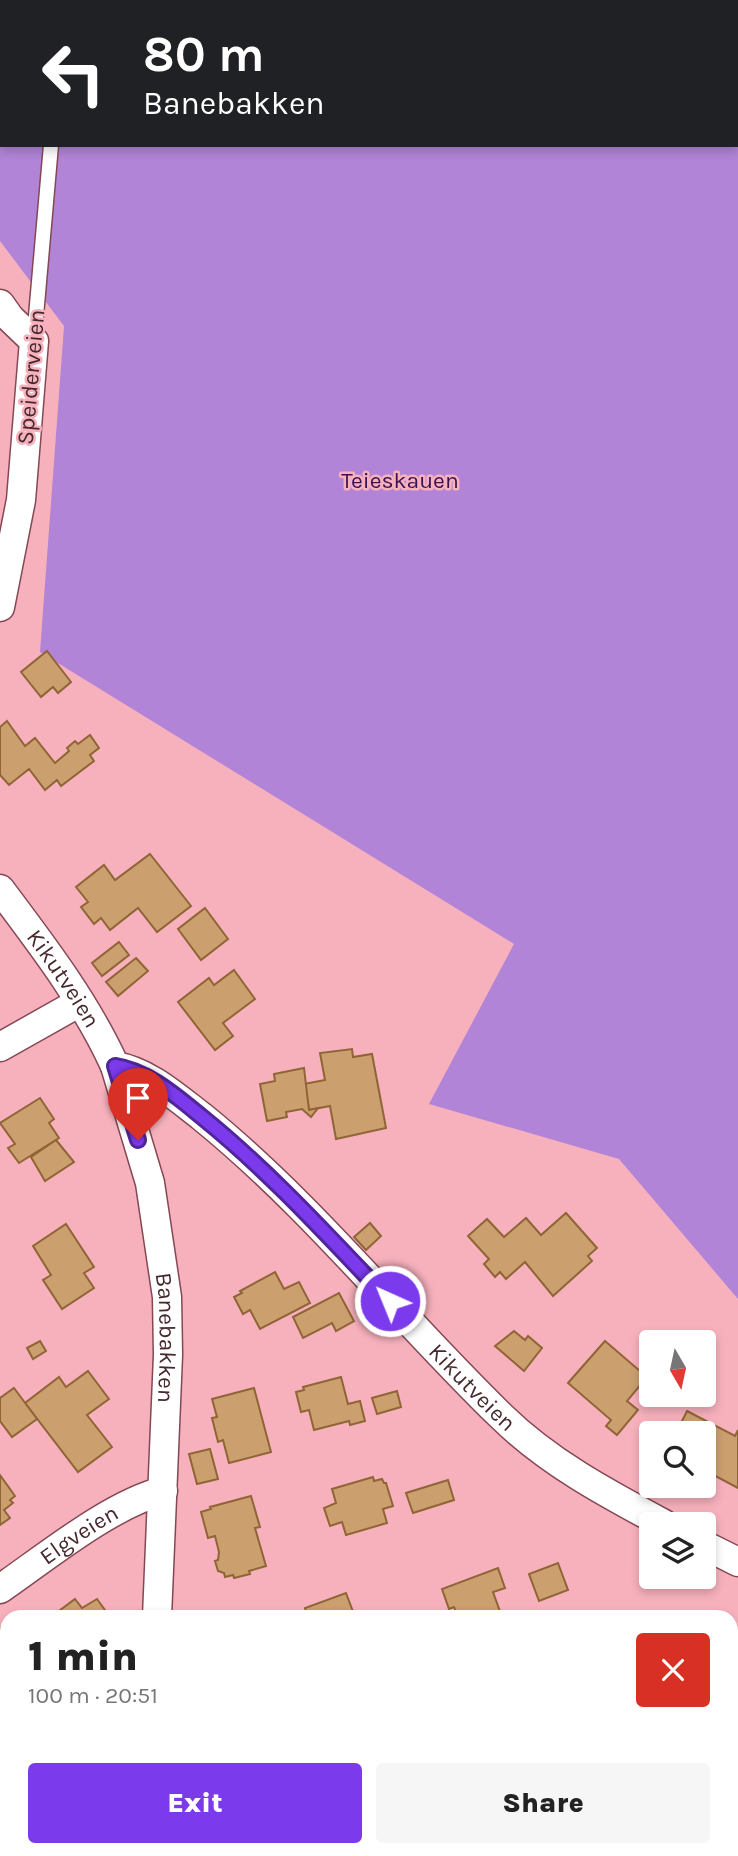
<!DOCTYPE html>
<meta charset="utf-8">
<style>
body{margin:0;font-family:Karla,sans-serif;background:#f6f6f6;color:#222;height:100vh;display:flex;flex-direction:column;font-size:26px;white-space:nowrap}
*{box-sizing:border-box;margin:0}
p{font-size:23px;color:#767676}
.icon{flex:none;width:38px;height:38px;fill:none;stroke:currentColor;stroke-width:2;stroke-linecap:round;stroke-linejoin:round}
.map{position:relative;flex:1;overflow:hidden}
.sheet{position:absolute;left:0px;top:1610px;width:738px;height:247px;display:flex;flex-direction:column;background:#fff;border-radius:21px 21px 0 0;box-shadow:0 4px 10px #0003}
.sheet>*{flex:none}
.hud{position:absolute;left:0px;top:0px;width:738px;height:147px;box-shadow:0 4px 10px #0003;background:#202124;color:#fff;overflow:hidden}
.needle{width:46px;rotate:171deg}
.tools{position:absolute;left:639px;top:1330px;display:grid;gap:14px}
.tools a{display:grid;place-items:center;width:77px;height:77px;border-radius:7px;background:#fff;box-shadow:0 4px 10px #0003;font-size:35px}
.pin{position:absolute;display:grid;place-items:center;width:60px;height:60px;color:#fff;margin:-72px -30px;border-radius:50% 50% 50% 0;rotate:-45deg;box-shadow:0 0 7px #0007}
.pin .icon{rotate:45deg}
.me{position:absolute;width:77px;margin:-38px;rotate:316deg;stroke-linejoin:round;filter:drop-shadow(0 0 5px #0008)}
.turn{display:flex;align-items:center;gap:24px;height:147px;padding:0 28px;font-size:32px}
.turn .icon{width:91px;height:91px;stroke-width:2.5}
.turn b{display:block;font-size:49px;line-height:60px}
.round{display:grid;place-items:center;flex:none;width:74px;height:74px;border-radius:7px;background:#f6f6f6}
.headline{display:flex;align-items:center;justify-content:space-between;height:119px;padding:0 28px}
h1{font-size:42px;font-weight:800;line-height:52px}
.primary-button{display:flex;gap:14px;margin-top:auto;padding:14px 28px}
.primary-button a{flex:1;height:80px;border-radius:7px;background:#7c3aed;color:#fff;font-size:28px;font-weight:800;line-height:80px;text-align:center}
.primary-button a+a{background:#f6f6f6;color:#222}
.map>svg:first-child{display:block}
.green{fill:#b184d7;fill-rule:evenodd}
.building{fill:#cc9f6f;stroke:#8f6536;stroke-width:2}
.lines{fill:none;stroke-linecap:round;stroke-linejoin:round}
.service-casing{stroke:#844854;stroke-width:17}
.minor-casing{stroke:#844854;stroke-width:31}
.service{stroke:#fff;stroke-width:14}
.minor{stroke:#fff;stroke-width:28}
.route-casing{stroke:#51269a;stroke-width:18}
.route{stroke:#7c3aed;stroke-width:12}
.labels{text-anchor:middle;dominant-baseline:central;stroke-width:5;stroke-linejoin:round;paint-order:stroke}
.street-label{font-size:23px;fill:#45292e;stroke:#f7b1bd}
.park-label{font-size:23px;fill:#3a1254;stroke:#f7b1bd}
</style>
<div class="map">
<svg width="738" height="1856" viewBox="0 0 738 1856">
<rect width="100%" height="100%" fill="#f7b1bd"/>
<!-- green -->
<path class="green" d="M 0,0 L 738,0 L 738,1299 L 619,1159 L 429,1104 L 514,944 L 40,652 L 64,326 L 0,241 ZM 2,2 L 737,2 L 737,145 L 2,145 Z"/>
<!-- building -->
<g class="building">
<path d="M 47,651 L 71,682 L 58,693 L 53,687 L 41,697 L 21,672 Z"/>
<path d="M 7,721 L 25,746 L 35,738 L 55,763 L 69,751 L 67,748 L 75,741 L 78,744 L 90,735 L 99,748 L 90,755 L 94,761 L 61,786 L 57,780 L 45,790 L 29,769 L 9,785 L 0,775 L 0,727 Z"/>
<path d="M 150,854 L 191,906 L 157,932 L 138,908 L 110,930 L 101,918 L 94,924 L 81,907 L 88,902 L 76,887 L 104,865 L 115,880 Z"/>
<path d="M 205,908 L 228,939 L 201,960 L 178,929 Z"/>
<path d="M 119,942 L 129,955 L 102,976 L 92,963 Z"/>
<path d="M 136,958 L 148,971 L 118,996 L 106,982 Z"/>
<path d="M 234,970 L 255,999 L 223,1023 L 233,1036 L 215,1050 L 178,1002 L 209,978 L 214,985 Z"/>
<path d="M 352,1049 L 353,1057 L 372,1054 L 386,1128 L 336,1139 L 330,1106 L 309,1110 L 304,1084 L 325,1080 L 320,1053 Z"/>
<path d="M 304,1068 L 309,1110 L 318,1108 L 311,1117 L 302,1109 L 286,1112 L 287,1117 L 267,1121 L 260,1084 L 275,1081 L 274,1074 Z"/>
<path d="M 40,1098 L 54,1119 L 49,1123 L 59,1138 L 19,1163 L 8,1148 L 15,1144 L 0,1123 Z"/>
<path d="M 56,1140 L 74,1162 L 45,1181 L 31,1157 Z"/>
<path d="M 566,1213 L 597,1248 L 588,1256 L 592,1261 L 553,1296 L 525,1262 L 506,1279 L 500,1272 L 495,1277 L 484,1264 L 489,1259 L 468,1236 L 487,1219 L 504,1237 L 526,1218 L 541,1235 Z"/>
<path d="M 370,1223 L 381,1236 L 366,1250 L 354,1237 Z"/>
<path d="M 66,1224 L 94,1267 L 84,1273 L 94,1288 L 62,1309 L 43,1280 L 51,1275 L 33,1246 Z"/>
<path d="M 275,1272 L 284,1289 L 299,1282 L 310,1303 L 260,1329 L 250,1310 L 243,1314 L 234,1297 L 242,1293 L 240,1291 Z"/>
<path d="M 339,1293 L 354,1321 L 336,1331 L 332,1323 L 303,1338 L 293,1317 Z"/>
<path d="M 514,1331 L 525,1340 L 528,1336 L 542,1348 L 524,1371 L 495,1346 Z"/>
<path d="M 40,1341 L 46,1351 L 33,1359 L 27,1348 Z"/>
<path d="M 605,1341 L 647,1377 L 627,1401 L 638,1410 L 617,1435 L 606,1426 L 611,1420 L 568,1383 Z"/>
<path d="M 88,1371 L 109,1399 L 87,1415 L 112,1447 L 78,1472 L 25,1403 L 59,1377 L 66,1387 Z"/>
<path d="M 341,1377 L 348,1404 L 360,1401 L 365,1421 L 350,1425 L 349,1421 L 314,1430 L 309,1410 L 301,1412 L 296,1392 L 304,1390 L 303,1387 Z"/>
<path d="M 14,1388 L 37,1419 L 12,1437 L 0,1421 L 0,1398 Z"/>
<path d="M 254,1388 L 271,1452 L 229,1463 L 223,1440 L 218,1442 L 212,1418 L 217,1417 L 212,1399 Z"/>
<path d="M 397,1391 L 401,1407 L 377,1414 L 372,1398 Z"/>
<path d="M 687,1411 L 735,1436 L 738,1430 L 738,1488 L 704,1470 L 704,1433 L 682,1433 L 677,1431 Z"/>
<path d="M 210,1449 L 218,1479 L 197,1484 L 189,1454 Z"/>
<path d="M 0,1475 L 15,1496 L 10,1500 L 13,1503 L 4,1510 L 10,1518 L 0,1525 Z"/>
<path d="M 373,1477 L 374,1481 L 382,1479 L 384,1483 L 386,1483 L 393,1506 L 383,1509 L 387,1523 L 346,1535 L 342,1522 L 330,1526 L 324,1508 L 336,1503 L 332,1489 Z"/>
<path d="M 448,1480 L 454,1500 L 413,1513 L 406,1493 Z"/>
<path d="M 251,1496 L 260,1527 L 255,1528 L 266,1566 L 249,1571 L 250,1574 L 234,1578 L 233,1575 L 225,1577 L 224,1573 L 218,1571 L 215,1561 L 218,1560 L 219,1552 L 215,1536 L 208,1538 L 201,1512 L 211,1509 L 210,1507 Z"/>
<path d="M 558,1563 L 568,1590 L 539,1601 L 529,1574 Z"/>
<path d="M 498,1568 L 505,1588 L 493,1592 L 502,1617 L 458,1617 L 454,1607 L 449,1609 L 442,1589 Z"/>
<path d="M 346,1593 L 355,1617 L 308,1617 L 305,1608 Z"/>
<path d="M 75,1599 L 82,1608 L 97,1599 L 110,1617 L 51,1617 Z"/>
<path d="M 7,1623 L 7,1652 L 0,1642 L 0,1628 Z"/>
<path d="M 738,1681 L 738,1713 L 732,1708 L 732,1688 Z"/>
<path d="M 0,1687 L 7,1696 L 7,1741 L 0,1746 Z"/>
<path d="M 76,1850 L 126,1850 L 129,1856 L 79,1856 Z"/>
</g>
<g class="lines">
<!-- service casing -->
<g class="service-casing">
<g id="service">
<path d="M 77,2 L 77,0"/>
<path d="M 34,339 L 51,145"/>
<path d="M 262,1850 L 268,1856"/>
</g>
</g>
<!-- minor casing -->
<g class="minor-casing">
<g id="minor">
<path d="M 0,304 L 10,318 L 34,341 L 21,500 L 0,607"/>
<path id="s1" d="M 0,889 C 42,945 86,1002 115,1066 C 147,1071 175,1096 201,1116 C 311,1205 400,1318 501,1416 C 548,1462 606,1493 664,1524"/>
<path d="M 0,1047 L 80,1002"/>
<path id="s2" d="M 115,1066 L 150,1183 L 167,1297 L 168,1355 L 157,1617"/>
<path d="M 704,1545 L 738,1562"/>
<path id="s3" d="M 0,1589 C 45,1558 111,1504 163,1491"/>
<path d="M 186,1850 L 187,1856"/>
</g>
</g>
<!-- service -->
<use href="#service" class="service"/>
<!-- minor -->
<use href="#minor" class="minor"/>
</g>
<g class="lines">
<!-- route casing -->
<g class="route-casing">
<path id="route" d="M 138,1140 L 115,1066 C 148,1071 176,1096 202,1117 C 270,1172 329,1237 390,1301"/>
</g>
<!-- route -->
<use href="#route" class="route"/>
</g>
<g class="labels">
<!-- street labels -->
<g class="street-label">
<text transform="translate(31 377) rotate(-85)">Speiderveien</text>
<text stroke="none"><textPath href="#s1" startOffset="110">Kikutveien</textPath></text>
<text stroke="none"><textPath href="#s2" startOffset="278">Banebakken</textPath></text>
<text stroke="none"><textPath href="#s1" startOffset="696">Kikutveien</textPath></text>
<text stroke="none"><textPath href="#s3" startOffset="96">Elgveien</textPath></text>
</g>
<!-- park labels -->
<g class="park-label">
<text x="400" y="480">Teieskauen</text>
</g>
</g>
</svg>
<div class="tools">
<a><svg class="needle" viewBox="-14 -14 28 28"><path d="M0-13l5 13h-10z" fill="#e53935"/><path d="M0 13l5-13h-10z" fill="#767676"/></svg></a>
<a><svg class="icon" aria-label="search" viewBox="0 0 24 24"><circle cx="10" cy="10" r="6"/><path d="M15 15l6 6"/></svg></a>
<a><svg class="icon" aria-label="layers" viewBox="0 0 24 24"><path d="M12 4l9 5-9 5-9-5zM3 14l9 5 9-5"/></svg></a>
</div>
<div class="pin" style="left:138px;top:1140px;background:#d93025"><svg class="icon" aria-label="arrive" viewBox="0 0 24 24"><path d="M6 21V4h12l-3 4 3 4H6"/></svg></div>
<svg class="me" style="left:390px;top:1301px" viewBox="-20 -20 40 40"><circle r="17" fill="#7c3aed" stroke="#fff" stroke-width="3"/><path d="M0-11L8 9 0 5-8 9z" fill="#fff"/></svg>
<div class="hud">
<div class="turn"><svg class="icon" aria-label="left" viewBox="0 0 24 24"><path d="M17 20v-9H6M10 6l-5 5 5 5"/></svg><div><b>80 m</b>Banebakken</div></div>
</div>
<section class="sheet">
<div class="headline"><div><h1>1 min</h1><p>100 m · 20:51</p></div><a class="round" style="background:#d93025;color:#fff"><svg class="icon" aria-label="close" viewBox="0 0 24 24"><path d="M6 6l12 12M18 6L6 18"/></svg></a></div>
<div class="primary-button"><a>Exit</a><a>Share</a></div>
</section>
</div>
